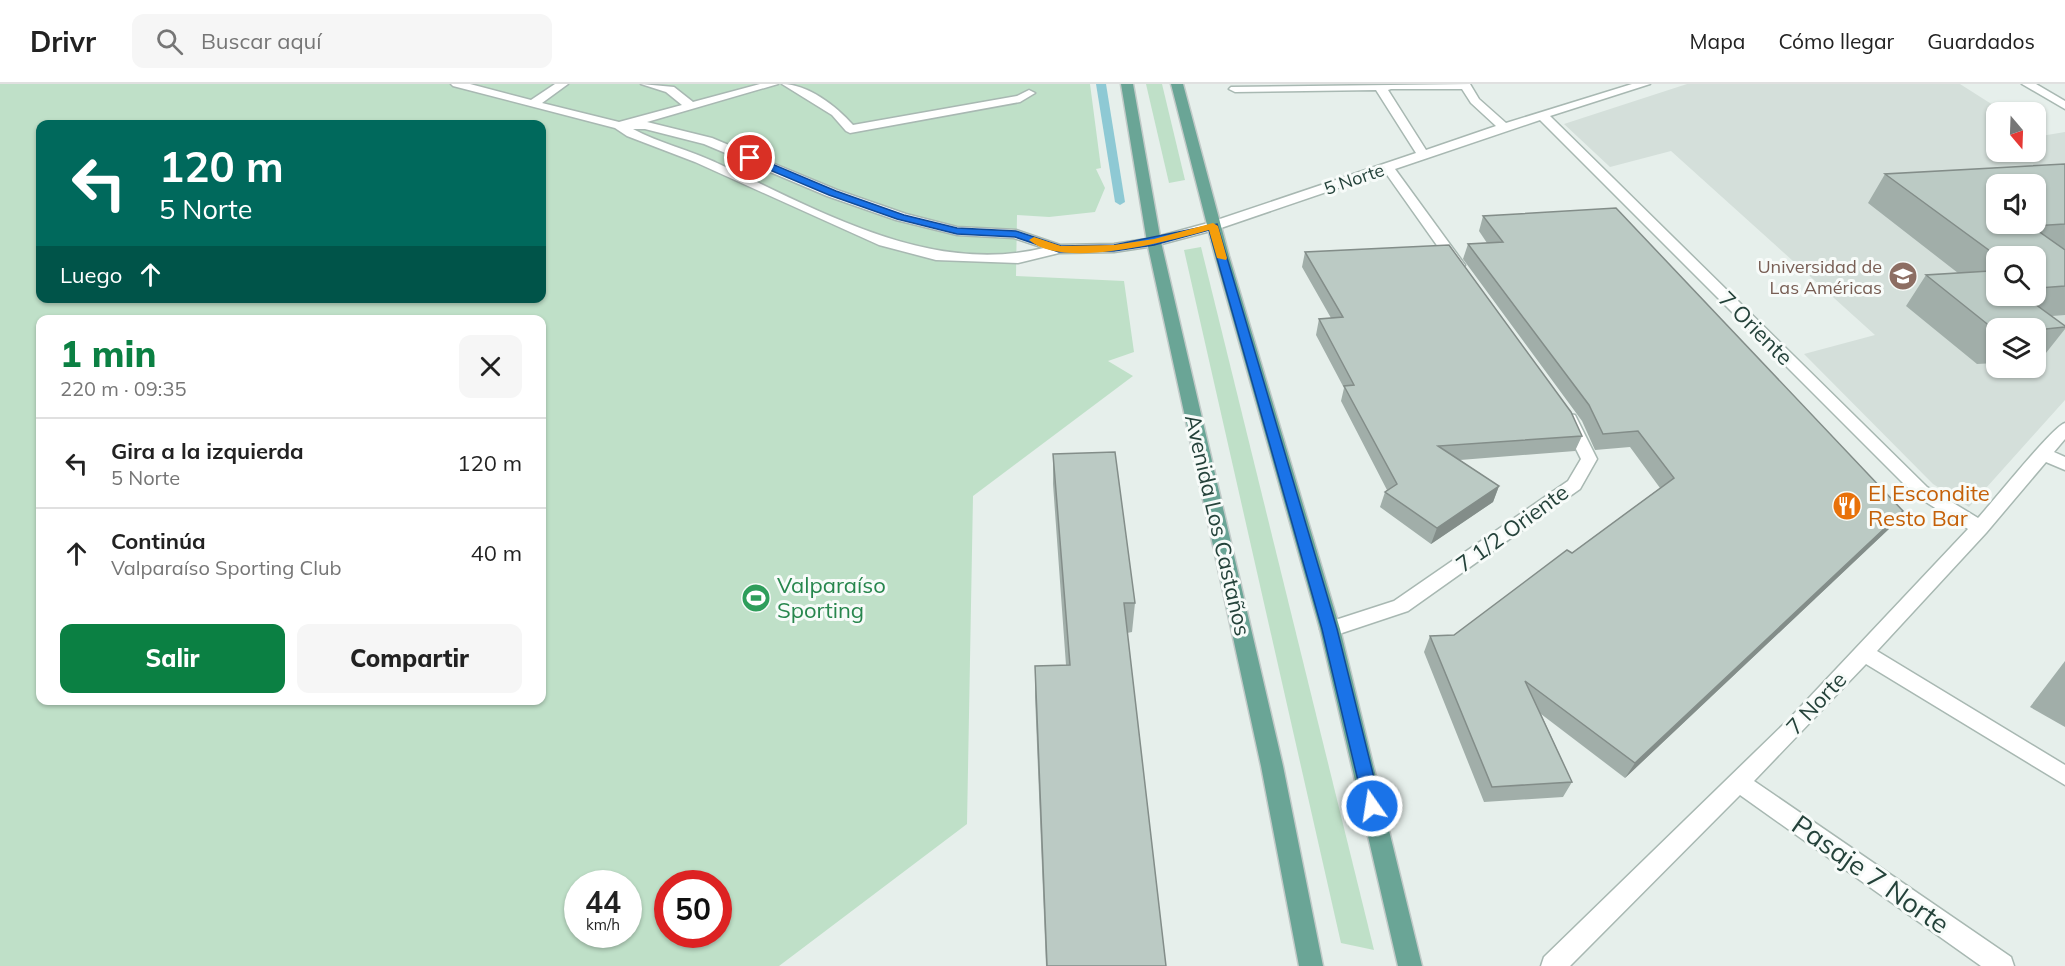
<!DOCTYPE html>
<html lang="es">
<meta charset="utf-8">
<style>
body{margin:0;font-family:Mulish,sans-serif;background:#f6f6f6;color:#222;height:100vh;display:flex;flex-direction:column;font-size:22px;white-space:nowrap}
*{box-sizing:border-box;margin:0}
p{font-size:20px;color:#767676}
.icon{flex:none;width:33px;height:33px;fill:none;stroke:currentColor;stroke-width:2;stroke-linecap:round;stroke-linejoin:round}
.map{position:relative;flex:1;overflow:hidden}
.sheet{position:absolute;left:36px;top:231px;width:510px;height:390px;display:flex;flex-direction:column;background:#fff;border-radius:12px;box-shadow:0 2px 4px #0004}
.sheet>*{flex:none}
.guide{position:absolute;left:36px;top:36px;width:510px;height:183px;border-radius:12px;box-shadow:0 2px 4px #0004;background:#00695c;color:#fff;overflow:hidden}
.needle{width:39px;rotate:161deg}
.controls{position:absolute;left:1986px;top:18px;display:grid;gap:12px}
.controls a{display:grid;place-items:center;width:60px;height:60px;border-radius:12px;background:#fff;box-shadow:0 2px 4px #0004;font-size:30px}
.speed{position:absolute;left:564px;top:786px;display:flex;gap:12px;font-size:30px;font-weight:700;text-align:center}
.speed>*{display:grid;place-content:center;width:78px;height:78px;border-radius:50%;background:#fff;box-shadow:0 2px 4px #0004;line-height:1}
.speed small{font-size:15px;font-weight:400}
.speed .limit{border:9px solid #d22;background:#fff;color:#111}
.pin{position:absolute;display:grid;place-items:center;width:51px;height:51px;color:#fff;margin:-26px;border:3px solid #fff;border-radius:50%;box-shadow:0 2px 6px #0007}
.me{position:absolute;width:66px;margin:-33px;rotate:347deg;stroke-linejoin:round;filter:drop-shadow(0 0 4px #0008)}
.turn{display:flex;align-items:center;gap:21px;height:126px;padding:0 24px;font-size:27px}
.turn .icon{width:78px;height:78px;stroke-width:2.5}
.turn b{display:block;font-size:42px;line-height:51px}
.then{display:flex;align-items:center;height:57px;padding:0 24px;background:#0003;gap:12px;font-size:22px}
.round{display:grid;place-items:center;flex:none;width:63px;height:63px;border-radius:12px;background:#f6f6f6}
.headline{display:flex;align-items:center;justify-content:space-between;height:102px;padding:0 24px}
h1{font-size:36px;font-weight:800;line-height:45px;color:#0b8043}
.primary-button{display:flex;gap:12px;margin-top:auto;padding:12px 24px}
.primary-button a{flex:1;height:69px;border-radius:12px;background:#0b8043;color:#fff;font-size:24px;font-weight:800;line-height:69px;text-align:center}
.primary-button a+a{background:#f6f6f6;color:#222}
ul{padding:0;list-style:none}
li{display:flex;align-items:center;gap:18px;height:90px;padding:0 24px;border-top:2px solid #e0e0e0}
li div{flex:1}
li b{display:block;font-size:22px}
li em{font-style:normal}
header{display:flex;align-items:center;gap:36px;box-sizing:border-box;height:84px;padding:0 30px;background:#fff;border-bottom:2px solid #e0e0e0}
header strong{font-size:28px}
nav{display:flex;gap:33px;margin-inline-start:auto;font-size:21px}
.search{width:420px;height:54px;background:#f6f6f6;display:flex;align-items:center;gap:15px;box-sizing:border-box;padding:0 21px;border-radius:12px;color:#767676;font-size:22px}
.map>svg:first-child{display:block}
.built{fill:#d4dfda;fill-rule:evenodd}
.green{fill:#bfe0c8;fill-rule:evenodd}
.lines{fill:none;stroke-linecap:round;stroke-linejoin:round}
.stream{fill:#8ec9d4;fill-rule:evenodd}
.minor-casing{stroke:#a8b8b2;stroke-width:3}
.major-casing{stroke:#c2cac8;stroke-width:3}
.minor{fill:#fff;fill-rule:evenodd}
.major{fill:#6aa596;fill-rule:evenodd}
.wall{fill:#a1aea9;fill-rule:evenodd}
.shaded-wall{fill:#838d89}
.building{fill:#bbcac4;stroke:#838d89;stroke-width:1.5;fill-rule:evenodd}
.route{fill:#1a73e8;stroke:#114b97;stroke-width:1.5}
.slow{fill:#f59e0b}
.labels{text-anchor:middle;dominant-baseline:central;stroke-width:6;stroke-linejoin:round;paint-order:stroke}
.far-street-label{font-size:18px;fill:#24423a;stroke:#f7fbf9}
.far-education-label{font-size:18px;fill:#785e54;stroke:#f7fbf9;text-anchor:end}
.street-label{font-size:22px;fill:#24423a;stroke:#f7fbf9}
.food-label{font-size:22px;fill:#c56008;stroke:#f7fbf9;text-anchor:start}
.leisure-label{font-size:22px;fill:#27864d;stroke:#f7fbf9;text-anchor:start}
.near-street-label{font-size:27px;fill:#24423a;stroke:#f7fbf9}
</style>
<header>
<strong>Drivr</strong>
<div class="search"><svg class="icon" aria-label="search" viewBox="0 0 24 24"><circle cx="10" cy="10" r="6"/><path d="M15 15l6 6"/></svg>Buscar aquí</div>
<nav><a>Mapa</a><a>Cómo llegar</a><a>Guardados</a></nav>
</header>
<div class="map">
<svg width="2065" height="882" viewBox="0 0 2065 882">
<rect width="100%" height="100%" fill="#e6efeb"/>
<!-- built -->
<path class="built" d="M 1687,0 L 1960,0 L 2004,28 L 1996,28 L 1996,68 L 2036,68 L 2036,49 L 2041,52 L 2065,48 L 2065,316 L 1969,423 L 1933,400 L 1804,270 L 1875,251 L 1671,67 L 1610,83 L 1564,40 ZM 1996,100 L 2036,100 L 2036,140 L 1996,140 ZM 1996,172 L 2036,172 L 2036,212 L 1996,212 ZM 1996,244 L 2036,244 L 2036,284 L 1996,284 Z"/>
<!-- green -->
<g class="green">
<path d="M 0,0 L 1090,0 L 1101,84 L 1096,85 L 1105,104 L 1095,128 L 1049,133 L 1017,131 L 1016,192 L 1124,197 L 1134,268 L 1108,277 L 1133,292 L 973,412 L 967,740 L 779,882 L 0,882 ZM 40,40 L 542,40 L 542,214 L 40,214 ZM 40,236 L 542,236 L 542,616 L 40,616 ZM 578,800 L 628,800 L 628,850 L 578,850 ZM 668,800 L 718,800 L 718,850 L 668,850 Z"/>
<path d="M 1146,0 L 1162,0 L 1185,96 L 1169,99 Z"/>
<path d="M 1201,163 L 1374,866 L 1341,859 L 1184,166 Z"/>
</g>
<g class="lines">
<!-- stream -->
<path class="stream" d="M 1096,0 L 1106,0 L 1125,118 L 1120,121 L 1115,118 Z"/>
<!-- minor casing -->
<g class="minor-casing">
<g id="minor">
<path d="M 451,0 L 470,0 L 531,16 L 555,0 L 568,0 L 542,19 L 619,38 L 682,21 L 666,8 L 641,0 L 674,3 L 693,18 L 760,0 L 778,0 L 647,38 L 712,54 L 837,106 L 906,130 L 957,143 L 1016,146 L 1060,161 L 1114,160 L 1153,154 L 1208,139 L 1416,69 L 1376,6 L 1235,8 L 1229,5 L 1231,3 L 1470,0 L 1479,15 L 1506,39 L 1632,0 L 1650,0 L 1550,32 L 1927,403 L 1978,434 C 1992,419 2053,342 2065,339 L 2065,355 L 2054,368 L 2065,373 L 2065,386 L 2046,378 L 1986,449 L 1877,567 L 2065,681 L 2065,701 L 1866,580 L 1754,697 L 2011,873 L 2014,882 L 1981,882 L 1740,711 L 1570,882 L 1541,882 L 1544,873 L 1789,635 L 1968,445 L 1915,411 L 1540,36 L 1395,85 L 1465,181 L 1463,184 L 1453,184 L 1385,88 L 1218,145 L 1154,162 L 1114,168 L 1059,169 L 1018,179 L 936,176 L 879,161 L 695,78 L 627,52 L 615,44 L 453,2 ZM 1391,5 L 1462,5 L 1471,19 L 1496,42 L 1426,66 L 1388,6 ZM 633,45 L 645,45 L 704,60 L 827,112 L 896,136 L 957,151 L 1014,154 L 1044,164 C 929,192 818,126 717,79 C 690,66 659,59 633,45 Z"/>
<path d="M 782,0 C 808,0 836,22 853,41 L 1017,12 L 1029,6 L 1035,9 L 1020,18 L 850,49 L 846,47 L 832,31 Z"/>
<path d="M 2022,0 L 2036,0 L 2065,17 L 2065,25 Z"/>
<path d="M 1569,330 L 1575,331 L 1597,375 L 1580,405 L 1408,527 L 1330,553 L 1323,550 L 1320,545 L 1323,540 L 1394,517 L 1568,397 L 1581,375 L 1561,335 L 1563,331 Z"/>
</g>
</g>
<!-- major casing -->
<g class="major-casing">
<g id="major">
<path d="M 1121,0 L 1133,0 L 1161,158 L 1283,682 L 1323,882 L 1299,882 L 1261,682 L 1147,158 Z"/>
<path d="M 1171,0 L 1183,0 L 1229,172 L 1340,545 L 1422,882 L 1398,882 L 1320,545 L 1215,172 Z"/>
</g>
</g>
<!-- minor -->
<use href="#minor" class="minor"/>
<!-- major -->
<use href="#major" class="major"/>
</g>
<!-- wall -->
<g class="wall">
<path d="M 2065,80 L 2065,231 L 2052,232 L 2065,242 L 2065,245 L 2042,274 L 2036,275 L 2036,244 L 1996,244 L 1996,279 L 1977,280 L 1906,222 L 1926,191 L 1958,189 L 1868,119 L 1885,90 ZM 1996,172 L 2036,172 L 2036,212 L 1996,212 Z"/>
<path d="M 1483,132 L 1891,443 L 1625,694 L 1541,630 L 1572,698 L 1563,713 L 1484,718 L 1424,568 L 1430,552 L 1454,551 L 1572,469 L 1660,404 L 1630,363 L 1595,366 L 1582,337 L 1463,175 L 1468,160 L 1487,159 L 1479,147 Z"/>
<path d="M 1305,168 L 1582,352 L 1575,367 L 1460,376 L 1499,402 L 1493,418 L 1431,460 L 1380,423 L 1385,408 L 1387,406 L 1341,317 L 1344,304 L 1316,251 L 1319,235 L 1331,234 L 1302,183 Z"/>
<path d="M 1053,370 L 1135,519 L 1132,548 L 1127,549 L 1166,882 L 1046,882 L 1035,612 L 1035,582 L 1066,581 L 1053,400 Z"/>
<path d="M 2065,577 L 2065,643 L 2030,623 Z"/>
</g>
<!-- shaded-wall -->
<g class="shaded-wall">
<path d="M 1499,402 L 1493,418 L 1431,460 L 1437,444 Z"/>
<path d="M 1903,427 L 1891,443 L 1625,694 L 1635,679 Z"/>
</g>
<!-- building -->
<g class="building">
<path d="M 2065,80 L 2065,140 L 2031,142 L 2065,166 L 2065,202 L 2039,204 L 2036,201 L 2036,172 L 1997,172 L 1885,90 ZM 1996,100 L 2036,100 L 2036,140 L 1996,140 Z"/>
<path d="M 1616,124 L 1903,427 L 1635,679 L 1525,597 L 1572,698 L 1492,703 L 1430,552 L 1454,551 L 1567,466 L 1572,469 L 1674,394 L 1638,347 L 1603,350 L 1589,321 L 1468,160 L 1503,158 L 1483,132 Z"/>
<path d="M 1449,161 L 1571,328 L 1582,352 L 1438,362 L 1499,402 L 1437,444 L 1385,408 L 1397,400 L 1344,302 L 1354,301 L 1319,235 L 1343,233 L 1305,168 Z"/>
<path d="M 1990,187 L 1996,191 L 1996,212 L 2024,212 L 2065,242 L 2065,243 L 2036,246 L 2036,244 L 1996,244 L 1996,247 L 1926,191 Z"/>
<path d="M 1115,368 L 1135,519 L 1124,519 L 1166,882 L 1047,882 L 1035,582 L 1070,581 L 1053,370 Z"/>
</g>
<!-- route -->
<path class="route" d="M 746,72 L 753,72 L 836,107 L 904,131 L 957,144 L 1016,147 L 1061,162 L 1114,161 L 1217,140 L 1337,545 L 1381,722 L 1378,727 L 1372,729 L 1366,727 L 1364,722 L 1322,545 L 1209,146 L 1154,161 L 1114,167 L 1059,168 L 1015,153 L 957,150 L 897,135 L 829,111 L 746,76 Z"/>
<!-- slow -->
<path class="slow" d="M 1213,139 L 1218,142 L 1227,174 L 1226,176 L 1217,174 L 1209,146 C 1168,157 1064,186 1029,156 L 1034,153 L 1061,162 L 1114,161 L 1154,155 Z"/>
<!-- icons -->
<defs>
<g id="university-disc" transform="scale(1.5)"><circle r="9.5" fill="#8d6e63" stroke="#f7fbf9"/><path d="M0-5L7-2L0 1L-7-2ZM-4 1L0 2.5L4 1V4Q0 6-4 4Z" fill="#fff"/></g>
<g id="restaurant-disc" transform="scale(1.5)"><circle r="9.5" fill="#e8710a" stroke="#f7fbf9"/><path d="M-5-6h1v4h1v-4h1v4h1v-4h1v5L-1.5 .5V6h-2V.5L-5-1ZM5-6V6H3V1.5H1.5Q1.5-4 5-6Z" fill="#fff"/></g>
<g id="stadium-disc" transform="scale(1.5)"><circle r="9.5" fill="#2e9e5b" stroke="#f7fbf9"/><path d="M0-5a6.5 5 0 1 0 0 10a6.5 5 0 1 0 0-10ZM-3.5-1.8h7v3.6h-7Z" fill="#fff"/></g>
</defs>
<g fill-rule="evenodd">
<use href="#university-disc" x="1903" y="192"/>
<use href="#restaurant-disc" x="1847" y="422"/>
<use href="#stadium-disc" x="756" y="514"/>
</g>
<g class="labels">
<!-- far-street labels -->
<g class="far-street-label">
<text transform="translate(1354 95) rotate(-19)">5 Norte</text>
</g>
<!-- far-education labels -->
<g class="far-education-label">
<text x="1882" y="182">Universidad de<tspan x="1882" dy="21">Las Américas</tspan></text>
</g>
<!-- street labels -->
<g class="street-label">
<text transform="translate(1756 244) rotate(45)">7 Oriente</text>
<text transform="translate(1218 441) rotate(77)">Avenida Los Castaños</text>
<text transform="translate(1512 444) rotate(-36)">7 1/2 Oriente</text>
<text transform="translate(1816 619) rotate(-47)">7 Norte</text>
</g>
<!-- food labels -->
<g class="food-label">
<text x="1868" y="409">El Escondite<tspan x="1868" dy="25">Resto Bar</tspan></text>
</g>
<!-- leisure labels -->
<g class="leisure-label">
<text x="777" y="501">Valparaíso<tspan x="777" dy="25">Sporting</tspan></text>
</g>
<!-- near-street labels -->
<g class="near-street-label">
<text transform="translate(1871 790) rotate(35)">Pasaje 7 Norte</text>
</g>
</g>
</svg>
<div class="controls">
<a><svg class="needle" viewBox="-14 -14 28 28"><path d="M0-13l5 13h-10z" fill="#e53935"/><path d="M0 13l5-13h-10z" fill="#767676"/></svg></a>
<a><svg class="icon" aria-label="sound" viewBox="0 0 24 24"><path d="M4 9h4l5-4v14l-5-4H4zM17 9q2 3 0 6"/></svg></a>
<a><svg class="icon" aria-label="search" viewBox="0 0 24 24"><circle cx="10" cy="10" r="6"/><path d="M15 15l6 6"/></svg></a>
<a><svg class="icon" aria-label="layers" viewBox="0 0 24 24"><path d="M12 4l9 5-9 5-9-5zM3 14l9 5 9-5"/></svg></a>
</div>
<div class="speed"><div>44<small>km/h</small></div><div class="limit">50</div></div>
<div class="pin" style="left:750px;top:74px;background:#d93025"><svg class="icon" aria-label="arrive" viewBox="0 0 24 24"><path d="M6 21V4h12l-3 4 3 4H6"/></svg></div>
<svg class="me" style="left:1372px;top:722px" viewBox="-20 -20 40 40"><circle r="17" fill="#1a73e8" stroke="#fff" stroke-width="3"/><path d="M0-11L8 9 0 5-8 9z" fill="#fff"/></svg>
<div class="guide">
<div class="turn"><svg class="icon" aria-label="left" viewBox="0 0 24 24"><path d="M17 20v-9H6M10 6l-5 5 5 5"/></svg><div><b>120 m</b>5 Norte</div></div>
<div class="then">Luego<svg class="icon" aria-label="ahead" viewBox="0 0 24 24"><path d="M12 20V5M6 11l6-6 6 6"/></svg></div>
</div>
<section class="sheet">
<div class="headline"><div><h1>1 min</h1><p>220 m · 09:35</p></div><a class="round"><svg class="icon" aria-label="close" viewBox="0 0 24 24"><path d="M6 6l12 12M18 6L6 18"/></svg></a></div>
<ul>
<li><svg class="icon" aria-label="left" viewBox="0 0 24 24"><path d="M17 20v-9H6M10 6l-5 5 5 5"/></svg><div><b>Gira a la izquierda</b><p>5 Norte</p></div><em>120 m</em></li>
<li><svg class="icon" aria-label="ahead" viewBox="0 0 24 24"><path d="M12 20V5M6 11l6-6 6 6"/></svg><div><b>Continúa</b><p>Valparaíso Sporting Club</p></div><em>40 m</em></li>
</ul>
<div class="primary-button"><a>Salir</a><a>Compartir</a></div>
</section>
</div>
